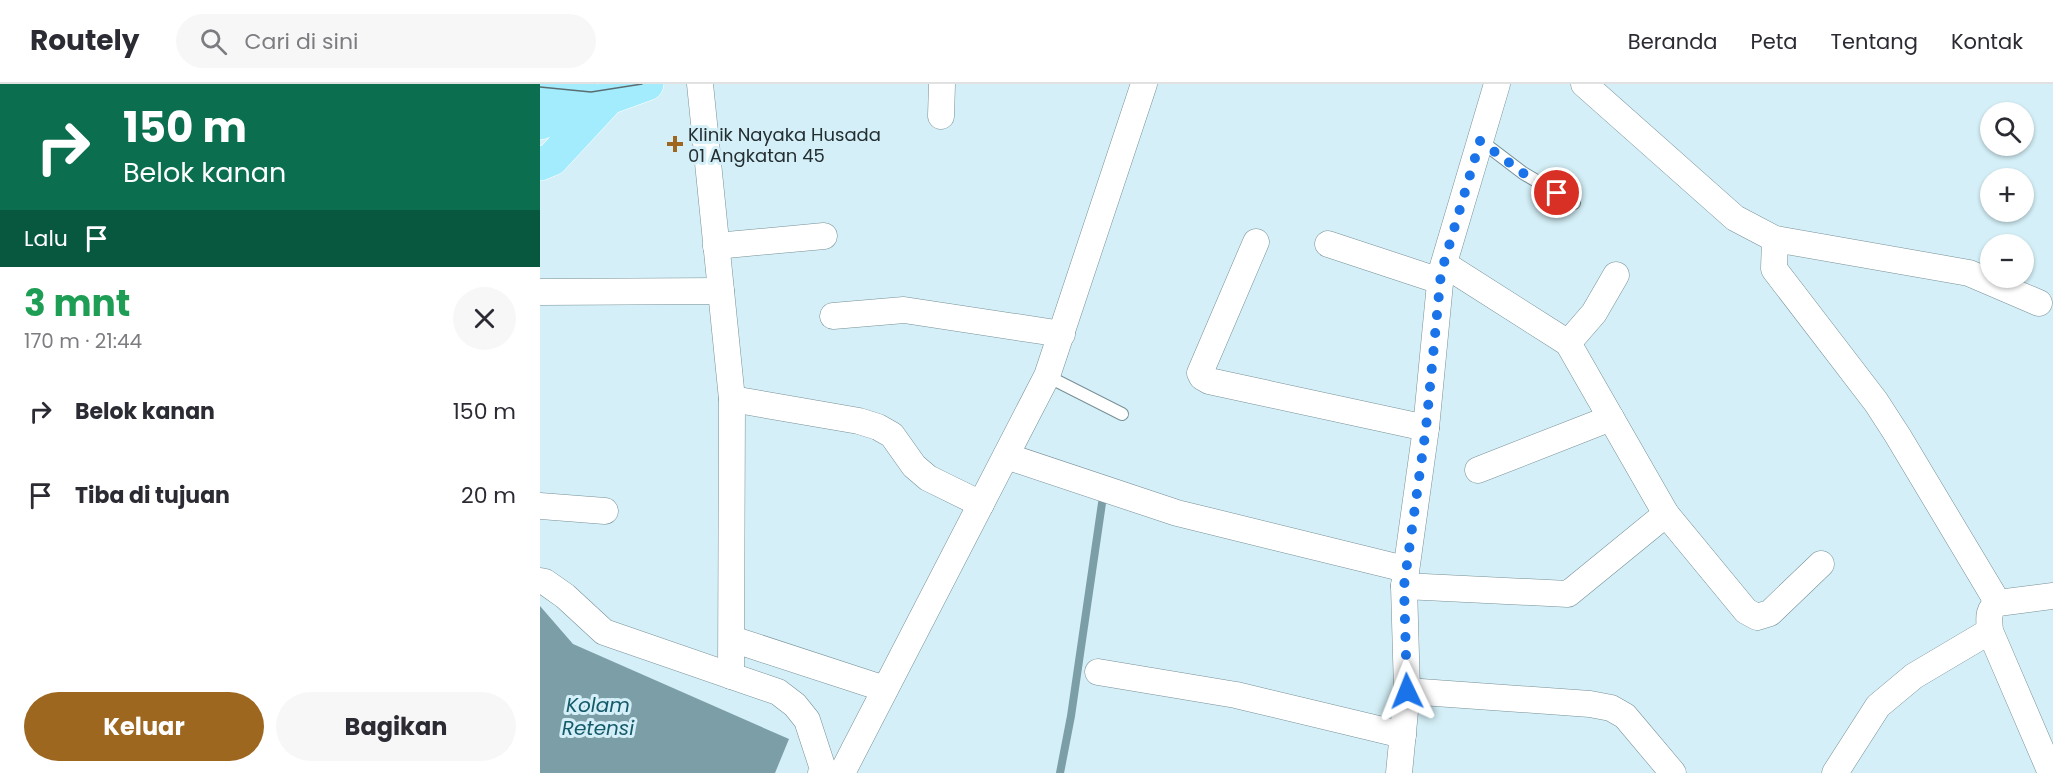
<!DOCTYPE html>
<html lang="id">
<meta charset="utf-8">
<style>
body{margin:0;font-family:Poppins,sans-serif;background:#f7f7f7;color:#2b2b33;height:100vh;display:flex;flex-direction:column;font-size:22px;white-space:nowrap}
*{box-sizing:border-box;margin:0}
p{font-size:20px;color:#7c7c81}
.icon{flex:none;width:33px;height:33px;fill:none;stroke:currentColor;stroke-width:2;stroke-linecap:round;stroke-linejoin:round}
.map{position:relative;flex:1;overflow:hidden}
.details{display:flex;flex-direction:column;background:#fff;width:540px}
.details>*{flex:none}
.hud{background:#0b6e4f;color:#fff;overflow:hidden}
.buttons{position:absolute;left:1440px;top:18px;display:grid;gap:12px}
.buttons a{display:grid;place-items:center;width:54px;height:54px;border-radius:50%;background:#fff;box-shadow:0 2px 4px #0004;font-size:30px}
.pin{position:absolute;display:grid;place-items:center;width:51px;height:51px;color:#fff;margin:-26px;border:3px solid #fff;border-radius:50%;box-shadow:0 2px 6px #0007}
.me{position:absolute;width:66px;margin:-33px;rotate:358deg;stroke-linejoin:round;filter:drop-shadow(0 0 4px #0008)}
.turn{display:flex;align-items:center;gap:21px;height:126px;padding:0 24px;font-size:27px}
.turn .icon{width:78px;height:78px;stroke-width:2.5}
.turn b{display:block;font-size:42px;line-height:51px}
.then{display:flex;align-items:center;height:57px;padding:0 24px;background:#0003;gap:12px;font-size:22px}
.round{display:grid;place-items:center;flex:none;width:63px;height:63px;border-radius:32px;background:#f7f7f7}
.headline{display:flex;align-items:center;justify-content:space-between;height:102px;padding:0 24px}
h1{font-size:36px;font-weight:700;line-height:45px;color:#1e9e55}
.button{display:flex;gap:12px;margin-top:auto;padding:12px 24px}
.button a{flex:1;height:69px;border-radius:36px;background:#9d6720;color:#fff;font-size:24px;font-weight:700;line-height:69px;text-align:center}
.button a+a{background:#f7f7f7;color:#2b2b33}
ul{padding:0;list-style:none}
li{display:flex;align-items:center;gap:18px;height:84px;padding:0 24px}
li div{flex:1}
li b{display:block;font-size:22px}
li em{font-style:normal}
header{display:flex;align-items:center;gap:36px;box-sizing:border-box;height:84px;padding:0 30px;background:#fff;border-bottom:2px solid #e1e1e2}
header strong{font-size:28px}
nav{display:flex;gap:33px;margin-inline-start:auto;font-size:21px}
.search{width:420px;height:54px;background:#f7f7f7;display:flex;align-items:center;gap:15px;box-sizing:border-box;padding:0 21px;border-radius:33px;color:#7c7c81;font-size:22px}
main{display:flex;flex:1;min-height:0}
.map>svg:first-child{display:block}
.water{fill:#7c9ea7}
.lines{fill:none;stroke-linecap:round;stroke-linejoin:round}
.stream{stroke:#7c9ea7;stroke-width:8}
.lane-casing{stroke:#779097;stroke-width:14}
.street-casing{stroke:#779097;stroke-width:27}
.primary-casing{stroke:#fff;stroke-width:34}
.lane{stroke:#fff;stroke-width:12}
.street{stroke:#fff;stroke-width:26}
.primary{stroke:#a2ecfe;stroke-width:33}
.tram{stroke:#5c6d71;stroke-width:1.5}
.route{stroke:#1a73e8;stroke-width:10;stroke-dasharray:0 18}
.poi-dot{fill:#9d6720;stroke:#d4eff7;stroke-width:2}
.labels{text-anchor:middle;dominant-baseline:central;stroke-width:6;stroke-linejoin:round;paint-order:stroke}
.poi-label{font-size:18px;fill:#232e31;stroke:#d4eff7;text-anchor:start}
.water-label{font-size:20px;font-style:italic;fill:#145a69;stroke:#d4eff7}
</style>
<header>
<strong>Routely</strong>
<div class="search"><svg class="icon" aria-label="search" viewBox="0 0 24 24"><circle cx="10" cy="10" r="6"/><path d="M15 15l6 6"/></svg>Cari di sini</div>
<nav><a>Beranda</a><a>Peta</a><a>Tentang</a><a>Kontak</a></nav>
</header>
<main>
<section class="details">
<div class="hud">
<div class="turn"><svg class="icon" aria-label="right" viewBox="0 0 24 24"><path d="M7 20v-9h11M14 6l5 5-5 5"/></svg><div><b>150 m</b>Belok kanan</div></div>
<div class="then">Lalu<svg class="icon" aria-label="arrive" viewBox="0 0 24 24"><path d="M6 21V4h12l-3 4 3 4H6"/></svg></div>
</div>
<div class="headline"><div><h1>3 mnt</h1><p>170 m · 21:44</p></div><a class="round"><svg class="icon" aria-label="close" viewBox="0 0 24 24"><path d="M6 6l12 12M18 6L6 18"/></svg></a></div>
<ul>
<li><svg class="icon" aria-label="right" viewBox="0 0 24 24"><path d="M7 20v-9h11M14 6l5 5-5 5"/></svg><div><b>Belok kanan</b></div><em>150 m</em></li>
<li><svg class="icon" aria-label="arrive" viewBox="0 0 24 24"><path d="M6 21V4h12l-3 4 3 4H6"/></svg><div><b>Tiba di tujuan</b></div><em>20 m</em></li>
</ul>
<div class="button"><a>Keluar</a><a>Bagikan</a></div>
</section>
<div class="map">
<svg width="1513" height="689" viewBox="0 0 1513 689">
<rect width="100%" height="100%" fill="#d4eff7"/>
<!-- water -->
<path class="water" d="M 0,522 L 33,560 L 249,655 L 235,689 L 0,689 Z"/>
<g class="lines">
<!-- stream -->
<path class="stream" d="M 520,689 L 531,632 L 562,419"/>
<!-- lane casing -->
<g class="lane-casing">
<g id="lane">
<path d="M 941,57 L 983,89 L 1034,119"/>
<path d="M 507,292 L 582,330"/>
</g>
</g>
<!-- street casing -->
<g class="street-casing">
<g id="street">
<path d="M 160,0 L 192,315 L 191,592"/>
<path d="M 1044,0 L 1195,134 L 1235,155 L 1429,189 L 1499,219"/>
<path d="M 401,32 L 402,0"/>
<path d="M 1235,155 L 1234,185 L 1336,318 L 1358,352 L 1458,519"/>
<path d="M 716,158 L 660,289 L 662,293 L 669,297 L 886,344"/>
<path d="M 788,160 L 900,197"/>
<path d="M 176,162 L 284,152"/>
<path d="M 904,180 L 1028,259 L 1126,430 L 1206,527 L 1217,533 L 1230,529 L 1281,480"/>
<path d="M 0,208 L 181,207"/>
<path d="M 293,232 L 364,226 L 522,250"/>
<path d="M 1028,259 L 1054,229 L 1076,191"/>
<path d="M 192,315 L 319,337 L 338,343 L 352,351 L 374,382 L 388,394 L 441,420"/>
<path d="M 466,372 L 637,429 L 865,485"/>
<path d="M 938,386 L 1071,334"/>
<path d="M 0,422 L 65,427"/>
<path d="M 0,497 L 5,498 L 25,512 L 64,548 L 238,608 L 255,621 L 267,636 L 283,685 L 281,689"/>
<path d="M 864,502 L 1028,510 L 1126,430"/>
<path d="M 192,555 L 345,605"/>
<path d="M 558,588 L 696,611 L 863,651"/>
<path d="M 867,607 L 1050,620 L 1071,624 L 1085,632 L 1133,689"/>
<path d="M 302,689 L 507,292 L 604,0"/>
<path d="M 859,689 L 867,607 L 864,502 L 886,344 L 901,189 L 957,0"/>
<path d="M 1295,689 L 1338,622 L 1374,592 L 1450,547"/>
<path d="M 1511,689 L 1450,547 C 1449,535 1447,526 1458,519 L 1513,512"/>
</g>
</g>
<!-- primary casing -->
<g class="primary-casing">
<g id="primary">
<path d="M 0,11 L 27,5 L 41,0"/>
<path d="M 0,39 L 107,0"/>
<path d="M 0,80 L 12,75 L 64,19"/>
</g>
</g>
<!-- lane -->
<use href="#lane" class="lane"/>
<!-- street -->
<use href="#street" class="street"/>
<!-- primary -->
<use href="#primary" class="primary"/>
<!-- tram -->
<path class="tram" d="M 0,3 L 51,8 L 102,0"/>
</g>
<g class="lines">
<!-- route -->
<path class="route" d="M 867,607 L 864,502 L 886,344 L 901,189 L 940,57 L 983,89 L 1017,109"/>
</g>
<!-- markers -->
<path class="poi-dot" d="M132 51h6v6h6v6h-6v6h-6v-6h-6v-6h6z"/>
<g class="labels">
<!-- poi labels -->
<g class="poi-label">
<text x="148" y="50">Klinik Nayaka Husada<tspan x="148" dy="21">01 Angkatan 45</tspan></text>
</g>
<!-- water labels -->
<g class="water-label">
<text x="58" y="621">Kolam<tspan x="58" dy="23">Retensi</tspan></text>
</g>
</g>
</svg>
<div class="buttons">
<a><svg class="icon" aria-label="search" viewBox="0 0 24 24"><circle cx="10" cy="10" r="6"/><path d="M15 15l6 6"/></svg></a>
<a>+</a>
<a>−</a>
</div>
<div class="pin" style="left:1017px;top:109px;background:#d93025"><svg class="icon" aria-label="arrive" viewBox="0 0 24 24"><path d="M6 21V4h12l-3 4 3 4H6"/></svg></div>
<svg class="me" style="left:867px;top:607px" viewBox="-20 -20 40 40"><path d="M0-17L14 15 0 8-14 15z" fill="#1a73e8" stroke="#fff" stroke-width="4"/></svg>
</div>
</main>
